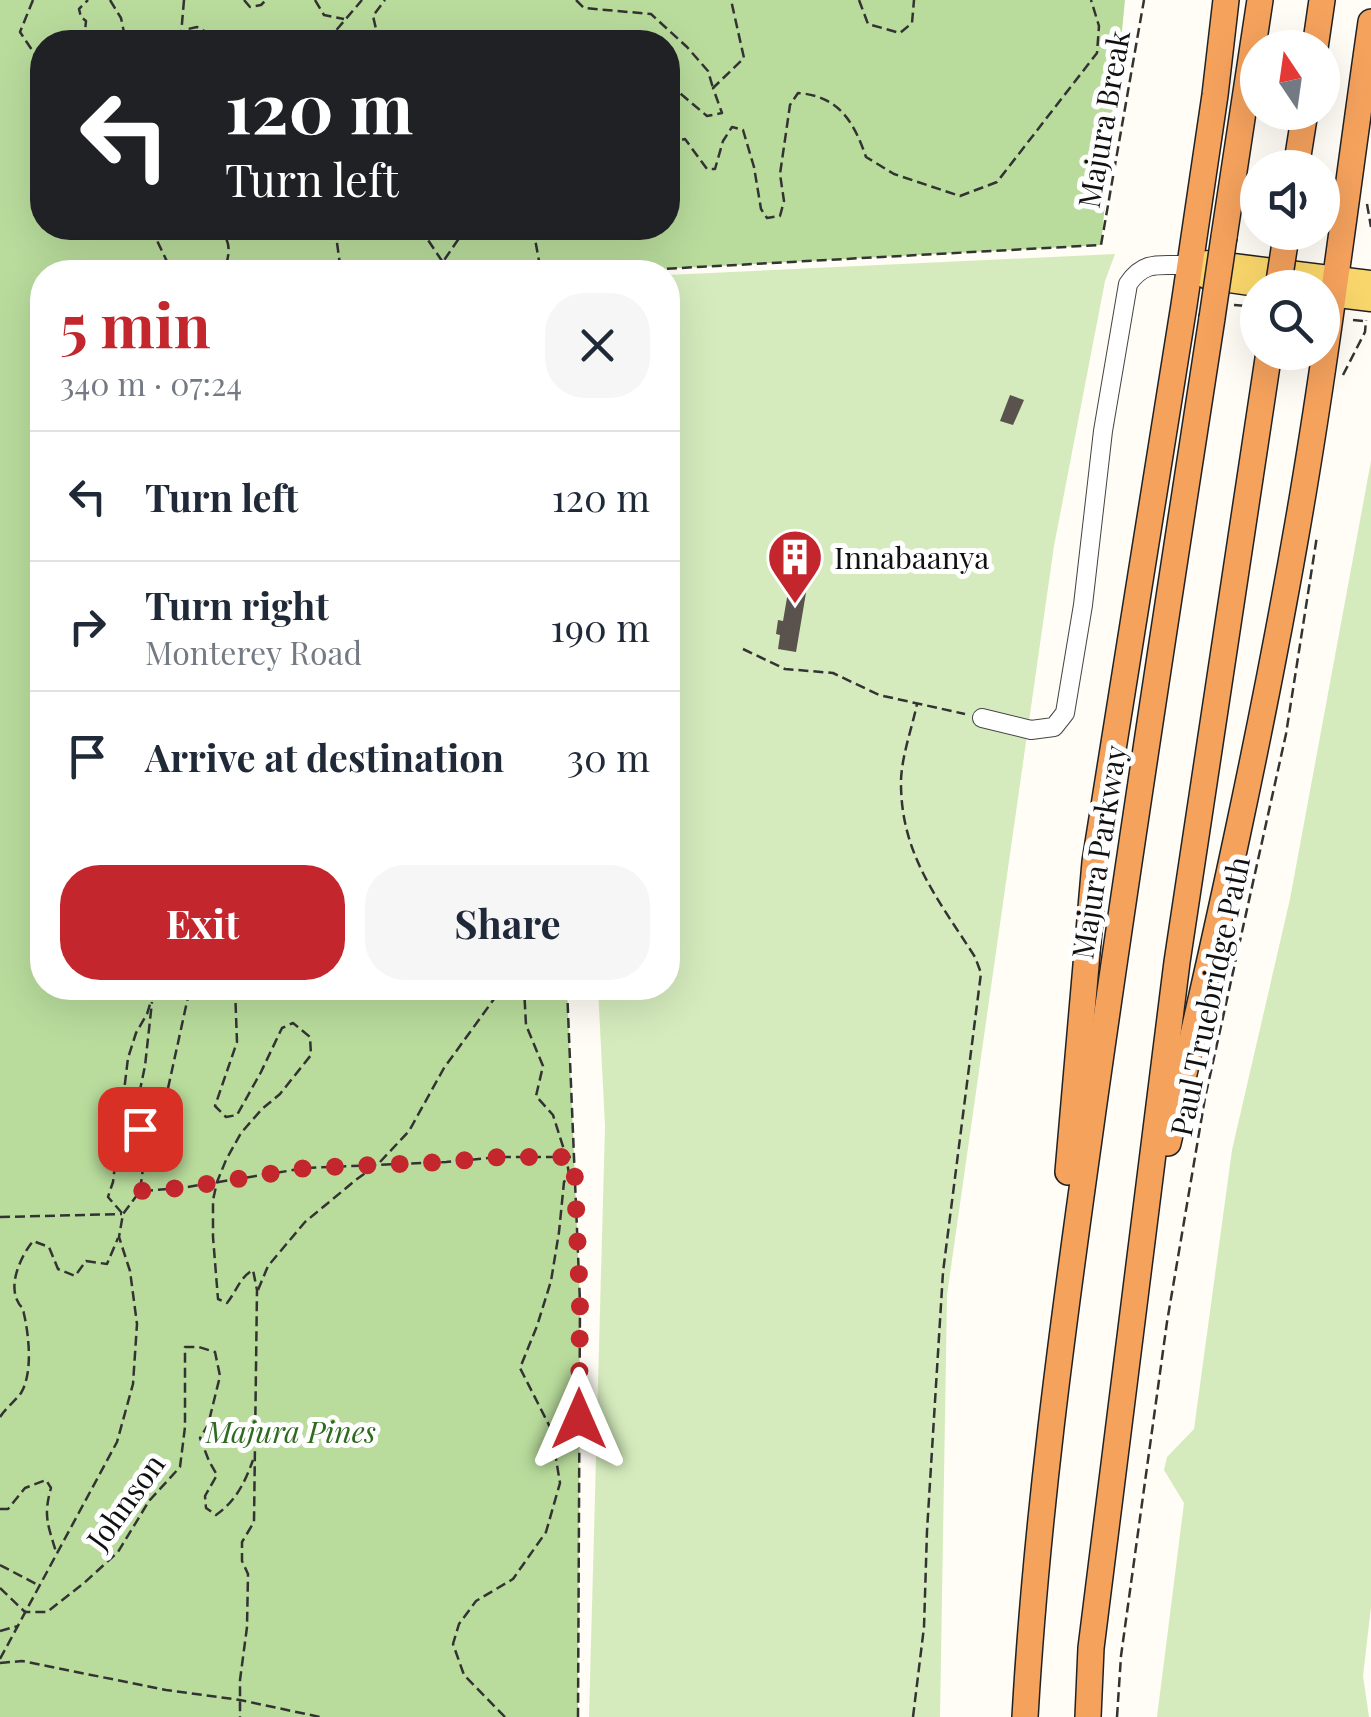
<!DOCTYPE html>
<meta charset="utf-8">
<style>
body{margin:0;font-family:"Playfair Display",serif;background:#f6f6f7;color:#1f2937;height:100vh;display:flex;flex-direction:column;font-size:38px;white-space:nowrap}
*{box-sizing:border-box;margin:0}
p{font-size:32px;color:#747a83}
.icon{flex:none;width:55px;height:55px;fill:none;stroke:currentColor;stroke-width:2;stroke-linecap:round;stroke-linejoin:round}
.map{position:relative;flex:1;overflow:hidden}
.drawer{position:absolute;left:30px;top:260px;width:650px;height:740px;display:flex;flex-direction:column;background:#fff;border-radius:40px;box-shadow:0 10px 40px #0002}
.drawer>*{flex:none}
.guide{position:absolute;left:30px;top:30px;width:650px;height:210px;border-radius:40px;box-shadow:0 10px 40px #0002;background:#202124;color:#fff;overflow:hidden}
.needle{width:65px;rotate:347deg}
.buttons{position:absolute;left:1240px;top:30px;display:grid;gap:20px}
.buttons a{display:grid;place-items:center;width:100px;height:100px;border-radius:50%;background:#fff;box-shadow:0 10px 40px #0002;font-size:50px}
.pin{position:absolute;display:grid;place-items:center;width:85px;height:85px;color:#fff;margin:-42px;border-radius:20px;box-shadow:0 5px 15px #0006}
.me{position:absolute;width:110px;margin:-55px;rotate:0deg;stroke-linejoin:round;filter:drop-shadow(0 0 8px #0008)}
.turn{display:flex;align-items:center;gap:35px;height:210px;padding:0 30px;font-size:45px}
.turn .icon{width:130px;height:130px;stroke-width:2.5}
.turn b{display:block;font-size:70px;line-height:85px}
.round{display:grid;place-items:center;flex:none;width:105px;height:105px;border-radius:40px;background:#f6f6f7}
.overview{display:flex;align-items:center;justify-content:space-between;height:170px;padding:0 30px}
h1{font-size:60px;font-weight:700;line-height:75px;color:#c4262e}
.action{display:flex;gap:20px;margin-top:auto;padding:20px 30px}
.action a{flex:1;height:115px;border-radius:40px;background:#c4262e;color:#fff;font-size:40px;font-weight:700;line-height:115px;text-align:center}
.action a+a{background:#f6f6f7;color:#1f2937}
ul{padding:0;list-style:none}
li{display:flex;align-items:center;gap:30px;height:130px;padding:0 30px;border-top:2px solid #e0e1e3}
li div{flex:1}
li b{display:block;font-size:38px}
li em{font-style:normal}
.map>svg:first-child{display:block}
.green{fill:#d5ebbd}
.forest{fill:#b9dc9c;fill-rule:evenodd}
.building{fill:#5a524d}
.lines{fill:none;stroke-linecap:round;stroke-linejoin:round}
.minor-casing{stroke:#444;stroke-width:20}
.major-casing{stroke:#222;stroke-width:25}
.highway-casing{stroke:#222;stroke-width:28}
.path{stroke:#333;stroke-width:2.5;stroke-dasharray:10 5;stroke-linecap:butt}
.minor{stroke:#fff;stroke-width:18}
.major{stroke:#f9d66b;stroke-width:22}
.highway{stroke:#f5a25d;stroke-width:25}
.highway-bridge-casing{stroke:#222;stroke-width:28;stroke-linecap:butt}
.highway-bridge{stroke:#f5a25d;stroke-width:25}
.route{stroke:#c4262e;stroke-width:18;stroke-dasharray:0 32.4}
.labels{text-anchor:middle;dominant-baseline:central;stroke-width:10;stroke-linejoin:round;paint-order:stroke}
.street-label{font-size:30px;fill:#111;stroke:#fff}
.poi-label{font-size:30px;fill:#111;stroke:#fff;text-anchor:start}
.park-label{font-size:30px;font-style:italic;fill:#2f6b1f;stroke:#fff}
</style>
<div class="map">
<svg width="1371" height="1717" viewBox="0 0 1371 1717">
<rect width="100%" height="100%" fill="#fffdf5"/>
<!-- green -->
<g class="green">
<path d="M 1115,254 L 1105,281 L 1054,546 L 947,1295 L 940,1717 L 589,1717 L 605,1126 L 598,988 L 668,988 L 668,275 Z"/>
<path d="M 1371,461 L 1371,1607 L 1363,1676 L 1369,1717 L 1157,1717 L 1184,1503 L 1164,1470 L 1167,1457 L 1194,1429 L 1232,1150 L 1290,899 Z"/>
</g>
<!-- forest -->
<path class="forest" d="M 0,0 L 1125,0 L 1101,245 L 607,272 L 42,272 L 42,988 L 567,988 L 580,1302 L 578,1717 L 0,1717 ZM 42,42 L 668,42 L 668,228 L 42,228 Z"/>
<!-- building -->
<g class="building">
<path d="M 1010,395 L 1024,400 L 1013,425 L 1000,421 Z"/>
<path d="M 788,577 L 808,581 L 796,652 L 778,649 L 780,635 L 776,634 L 778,620 L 783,621 L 788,592 L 785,591 Z"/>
</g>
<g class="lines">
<!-- minor casing -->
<g class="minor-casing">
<path id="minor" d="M 982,718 L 1031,730 L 1054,727 L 1065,713 L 1083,605 L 1103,431 L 1128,284 C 1145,259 1161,266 1189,265"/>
</g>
<!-- major casing -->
<g class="major-casing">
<g id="major">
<path d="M 1189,265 L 1209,262 L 1371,282"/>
<path d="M 1204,276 L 1208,278 L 1278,288"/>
<path d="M 1322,294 L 1371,300"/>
</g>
</g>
<!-- highway casing -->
<g class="highway-casing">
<g id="highway">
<path d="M 1315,48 L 1322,0"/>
<path d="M 1296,168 L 1305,112"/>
<path d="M 1224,237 L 1260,0"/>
<path d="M 1168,1143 C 1216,937 1262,731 1298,523 C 1327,356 1347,189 1371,22"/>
<path d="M 1068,1172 L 1095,862 L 1184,305 L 1215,95 L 1226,0"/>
<path d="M 1025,1717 C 1036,1524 1062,1331 1089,1139 C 1127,865 1170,591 1212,318"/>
<path d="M 1088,1717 L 1091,1648 L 1177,962 L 1269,352"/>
</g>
</g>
<!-- path -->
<g class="path">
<path d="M 33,0 L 20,32 L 42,65"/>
<path d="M 110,0 L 121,18 L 126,42"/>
<path d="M 184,0 L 181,35 L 188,29 L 197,27 L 224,42"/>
<path d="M 244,0 L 250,7 L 261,5 L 266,0"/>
<path d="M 315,0 L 324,15 L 344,19"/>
<path d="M 576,0 L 584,8 L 651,14 L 687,47 L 708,71 L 713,88"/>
<path d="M 859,0 L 868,24 L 900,33 L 912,23 L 914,0"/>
<path d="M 84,42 L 86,21 L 81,17 L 79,9 L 88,0"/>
<path d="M 328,42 L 333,34 L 362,0"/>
<path d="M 379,42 L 373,16 L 385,0"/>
<path d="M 668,92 L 675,89 L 707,116 L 722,113 L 713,88 L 744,58 L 731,0"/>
<path d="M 668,193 L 670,189 L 674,142 L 685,139 L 707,169 L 715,169 L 723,141 L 732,127 L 743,130 L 754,167 L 761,209 L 767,218 L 780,216 L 784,201 L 780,174 L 790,105 L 798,93 C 839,96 854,122 866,157 L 894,174 L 960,196 L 997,182 L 1097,53 L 1099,26 L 1091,0"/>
<path d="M 1367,204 L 1371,227"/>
<path d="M 151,228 L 172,272"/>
<path d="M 217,228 C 233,240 230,256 223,272"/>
<path d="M 335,228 L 341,272"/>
<path d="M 420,228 L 442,261"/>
<path d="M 533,228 L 541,272"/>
<path d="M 581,228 L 583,228"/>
<path d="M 436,272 L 466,228"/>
<path d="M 607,272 L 1101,245 L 1144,0"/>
<path d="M 1234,305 L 1258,307"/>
<path d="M 1353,320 L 1363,321"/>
<path d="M 1343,375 L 1365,332 L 1366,320"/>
<path d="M 743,649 L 785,669 L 833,673 L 879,695 L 965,714"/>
<path d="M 235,988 L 237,1042 L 215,1106 L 226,1117 L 237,1115 L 261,1072 L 282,1028 L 293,1023 L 310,1037 L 311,1055 L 280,1094 L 262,1109 L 241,1133 L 226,1160 L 217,1182 L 213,1200 L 213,1237 L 218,1299 L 227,1303 C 236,1292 240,1277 253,1270 L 257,1290 L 254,1522 L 242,1542 L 242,1561 L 248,1574 L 247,1627 L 240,1680 L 240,1717"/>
<path d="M 567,988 L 580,1302 L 578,1717"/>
<path d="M 144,1152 L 137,1104 L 145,1066 L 152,1002"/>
<path d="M 380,1162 L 409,1131 L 444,1068 L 502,988"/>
<path d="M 143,1191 L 181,1188 L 306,1168 L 446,1162 L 500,1157 L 573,1157"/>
<path d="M 122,1213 L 108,1197 L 113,1182 L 128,1058 L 136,1033 L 147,1014 L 155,988"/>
<path d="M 0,1217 L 122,1214"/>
<path d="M 258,1290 L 268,1266 L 305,1222 L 357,1179 L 374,1167"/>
<path d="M 0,1417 C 6,1408 15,1401 21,1393 C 33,1373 29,1336 24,1314 C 22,1303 22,1311 17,1300 C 9,1282 21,1256 33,1241 L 49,1247 L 58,1269 L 75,1276 L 86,1261 L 107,1264 L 118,1238"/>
<path d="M 0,1509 L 8,1509 L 25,1488 L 46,1480 L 51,1488 C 43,1516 48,1525 56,1552"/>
<path d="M 0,1565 L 38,1585"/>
<path d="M 0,1588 L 25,1612 L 47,1612 L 84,1583 L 118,1552 L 149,1501 L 180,1467 L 185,1427 L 185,1347 L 199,1347 L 215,1352 L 220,1376 L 208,1425 L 200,1438 L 209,1461 L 217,1475 L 205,1496 L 206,1508 L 216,1515 C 236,1501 245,1482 253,1460"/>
<path d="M 0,1631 L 18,1626"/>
<path d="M 0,1659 L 117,1442 L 133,1384 L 137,1324 L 130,1271 L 119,1237 L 123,1214 L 140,1191 L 145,1153 L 155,1134 L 165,1102 L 190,988"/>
<path d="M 0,1663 L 22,1661 L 166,1690 L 240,1700 L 320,1717"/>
<path d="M 505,1717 L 464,1675 L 453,1644 L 459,1624 L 476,1601 L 513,1579 L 546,1532 L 560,1483 L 551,1429 L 520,1368 L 537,1326 L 551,1281 L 559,1232 L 564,1182 L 569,1174 L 566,1156 L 553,1115 L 536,1096 L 543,1066 L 526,1025 L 524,988"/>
<path d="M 913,1717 L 924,1627 L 927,1531 L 943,1272 L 981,973 L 975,957 C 938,899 900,854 901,780 C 902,755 912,728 917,704"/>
<path d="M 1117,1717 L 1121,1656 L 1167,1322 L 1205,1098 L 1286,734 L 1317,536"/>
</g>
<!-- minor -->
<use href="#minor" class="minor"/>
<!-- major -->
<use href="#major" class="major"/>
<!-- highway -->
<use href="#highway" class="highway"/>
<!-- highway-bridge casing -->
<g class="highway-bridge-casing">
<g id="highway-bridge">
<path d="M 1278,288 L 1285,243"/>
<path d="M 1212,318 L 1224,237"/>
</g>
</g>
<!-- highway-bridge -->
<use href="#highway-bridge" class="highway-bridge"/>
</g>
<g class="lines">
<!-- route -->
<path class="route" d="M 140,1129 L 144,1153 L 140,1191 L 181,1188 L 306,1168 L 446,1162 L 500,1157 L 574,1157 L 580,1302 L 579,1419"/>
</g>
<!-- icons -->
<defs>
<g id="building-pin" transform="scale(2.875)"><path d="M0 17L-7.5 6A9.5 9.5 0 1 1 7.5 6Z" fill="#c4262e" stroke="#fff"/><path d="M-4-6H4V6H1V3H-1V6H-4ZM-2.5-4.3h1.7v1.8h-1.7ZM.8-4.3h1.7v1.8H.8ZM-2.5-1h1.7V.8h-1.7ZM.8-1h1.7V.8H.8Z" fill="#fff"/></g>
</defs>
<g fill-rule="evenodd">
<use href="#building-pin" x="795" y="557"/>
</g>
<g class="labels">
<!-- street labels -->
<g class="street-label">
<text transform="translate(1103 119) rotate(-80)">Majura Break</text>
<text transform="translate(1098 852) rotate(-81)">Majura Parkway</text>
<text transform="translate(1209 996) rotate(-78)">Paul Truebridge Path</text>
<text transform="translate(125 1501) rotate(-54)">Johnson</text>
</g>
<!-- poi labels -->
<g class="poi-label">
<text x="834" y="557">Innabaanya</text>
</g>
<!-- park labels -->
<g class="park-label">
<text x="291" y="1431">Majura Pines</text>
</g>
</g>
</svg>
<div class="buttons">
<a><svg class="needle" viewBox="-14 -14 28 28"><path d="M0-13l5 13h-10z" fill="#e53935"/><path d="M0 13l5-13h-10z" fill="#747a83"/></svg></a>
<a><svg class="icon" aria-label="sound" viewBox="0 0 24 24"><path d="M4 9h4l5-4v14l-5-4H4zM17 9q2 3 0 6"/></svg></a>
<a><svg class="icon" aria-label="search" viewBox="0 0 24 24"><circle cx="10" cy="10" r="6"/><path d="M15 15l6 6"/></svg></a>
</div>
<div class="pin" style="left:140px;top:1129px;background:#d93025"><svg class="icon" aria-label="arrive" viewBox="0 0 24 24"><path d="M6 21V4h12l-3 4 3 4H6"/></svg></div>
<svg class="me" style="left:579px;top:1419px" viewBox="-20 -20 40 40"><path d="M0-17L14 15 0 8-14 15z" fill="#c4262e" stroke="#fff" stroke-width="4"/></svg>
<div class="guide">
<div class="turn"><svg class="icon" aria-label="left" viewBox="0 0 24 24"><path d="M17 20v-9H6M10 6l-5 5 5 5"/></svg><div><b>120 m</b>Turn left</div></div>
</div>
<section class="drawer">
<div class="overview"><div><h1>5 min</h1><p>340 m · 07:24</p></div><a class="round"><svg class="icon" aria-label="close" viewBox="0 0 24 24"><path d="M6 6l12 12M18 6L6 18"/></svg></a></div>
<ul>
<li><svg class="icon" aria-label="left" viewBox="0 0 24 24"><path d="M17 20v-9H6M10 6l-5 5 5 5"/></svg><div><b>Turn left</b></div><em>120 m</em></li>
<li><svg class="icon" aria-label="right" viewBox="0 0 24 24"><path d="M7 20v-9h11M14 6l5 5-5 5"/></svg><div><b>Turn right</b><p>Monterey Road</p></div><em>190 m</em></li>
<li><svg class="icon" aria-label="arrive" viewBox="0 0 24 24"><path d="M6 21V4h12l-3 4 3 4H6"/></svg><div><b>Arrive at destination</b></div><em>30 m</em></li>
</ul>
<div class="action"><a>Exit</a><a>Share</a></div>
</section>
</div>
